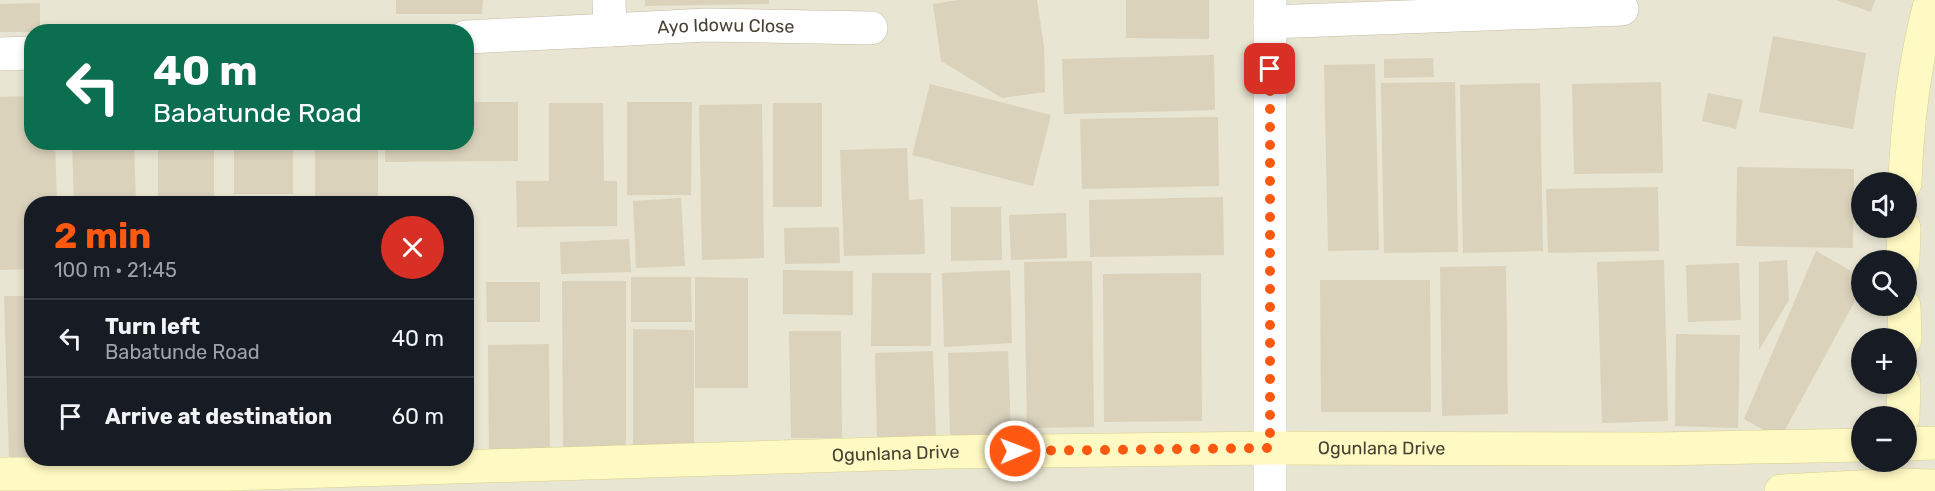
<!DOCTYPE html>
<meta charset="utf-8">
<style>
body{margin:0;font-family:Rubik,sans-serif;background:#242831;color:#f1f3f6;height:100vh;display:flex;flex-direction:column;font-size:22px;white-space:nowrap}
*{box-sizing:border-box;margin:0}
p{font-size:20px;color:#9ea1a6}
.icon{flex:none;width:33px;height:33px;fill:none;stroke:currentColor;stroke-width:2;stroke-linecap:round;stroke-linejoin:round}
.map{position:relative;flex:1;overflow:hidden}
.panel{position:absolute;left:24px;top:196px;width:450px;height:270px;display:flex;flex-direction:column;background:#171b24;border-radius:24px;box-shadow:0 3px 9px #0003}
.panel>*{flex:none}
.top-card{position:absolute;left:24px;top:24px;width:450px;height:126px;border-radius:24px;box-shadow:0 3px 9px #0003;background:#0b6e4f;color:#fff;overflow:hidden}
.tools{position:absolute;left:1851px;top:172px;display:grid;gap:12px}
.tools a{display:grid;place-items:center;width:66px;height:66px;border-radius:50%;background:#171b24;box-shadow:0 3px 9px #0003;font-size:30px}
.pin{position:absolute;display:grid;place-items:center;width:51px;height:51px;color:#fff;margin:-26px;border-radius:12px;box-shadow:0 3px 9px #0006}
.me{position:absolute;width:66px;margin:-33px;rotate:89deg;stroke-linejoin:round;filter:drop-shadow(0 0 4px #0008)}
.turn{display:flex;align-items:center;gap:21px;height:126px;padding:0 30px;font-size:27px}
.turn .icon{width:78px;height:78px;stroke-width:2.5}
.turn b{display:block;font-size:42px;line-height:51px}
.round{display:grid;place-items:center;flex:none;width:63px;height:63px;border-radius:32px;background:#242831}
.head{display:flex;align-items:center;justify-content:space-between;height:102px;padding:0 30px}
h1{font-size:36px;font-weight:700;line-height:45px;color:#ff5810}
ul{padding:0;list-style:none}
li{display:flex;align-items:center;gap:18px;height:78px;padding:0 30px;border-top:2px solid #363941}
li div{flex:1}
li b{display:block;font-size:22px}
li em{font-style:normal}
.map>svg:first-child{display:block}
.residential{fill:#e8e5d2;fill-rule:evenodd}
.building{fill:#dad2bb}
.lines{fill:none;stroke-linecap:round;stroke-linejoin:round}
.street-casing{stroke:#c0bba6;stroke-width:34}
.secondary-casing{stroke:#d8d18f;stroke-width:34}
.street{stroke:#fff;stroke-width:33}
.secondary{stroke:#fff9c3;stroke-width:33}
.route{stroke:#ff5810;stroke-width:10;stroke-dasharray:0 18}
.labels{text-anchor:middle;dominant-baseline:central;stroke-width:5;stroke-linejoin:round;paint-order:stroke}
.street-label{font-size:18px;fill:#474233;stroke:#fff}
</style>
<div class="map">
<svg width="1935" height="491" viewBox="0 0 1935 491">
<rect width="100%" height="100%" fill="#f4f2e4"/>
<!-- residential -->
<path class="residential" d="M 0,0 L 1935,0 L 1935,491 L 0,491 ZM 32,32 L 466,32 L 466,142 L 32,142 ZM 1862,183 L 1906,183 L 1906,228 L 1862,228 ZM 32,204 L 466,204 L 466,459 L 32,459 ZM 1862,261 L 1906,261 L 1906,306 L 1862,306 ZM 1862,339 L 1906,339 L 1906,384 L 1862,384 ZM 1862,417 L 1906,417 L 1906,462 L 1862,462 Z"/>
<!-- building -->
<g class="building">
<path d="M 396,0 L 483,0 L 482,14 L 396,14 Z"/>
<path d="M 645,0 L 769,0 L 769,4 L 645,6 Z"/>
<path d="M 958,0 L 1037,0 L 1044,46 L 1045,92 L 1002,98 L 941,61 L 933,4 Z"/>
<path d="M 1126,0 L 1209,0 L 1209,39 L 1126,38 Z"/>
<path d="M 1836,0 L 1875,0 L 1871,12 Z"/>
<path d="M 40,3 L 40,32 L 0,32 L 0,4 Z"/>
<path d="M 1773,36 L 1866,53 L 1853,129 L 1759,112 Z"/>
<path d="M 1214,55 L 1215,110 L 1064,114 L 1062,59 Z"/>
<path d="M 1433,58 L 1434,77 L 1384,78 L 1384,59 Z"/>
<path d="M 1375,64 L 1379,250 L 1328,251 L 1324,65 Z"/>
<path d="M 1455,82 L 1458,252 L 1384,253 L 1381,83 Z"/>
<path d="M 1661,82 L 1663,173 L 1574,174 L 1572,84 Z"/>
<path d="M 1540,83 L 1543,251 L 1463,253 L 1460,85 Z"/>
<path d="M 930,84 L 1051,115 L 1033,186 L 912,155 Z"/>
<path d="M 1708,93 L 1743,100 L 1736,129 L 1702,121 Z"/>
<path d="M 32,96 L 32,142 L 55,142 L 57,204 L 32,204 L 32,269 L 0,270 L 0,97 Z"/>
<path d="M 466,102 L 518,102 L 518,161 L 385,162 L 385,142 L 466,142 Z"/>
<path d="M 627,102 L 692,102 L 691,195 L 627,195 Z"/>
<path d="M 549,103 L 603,103 L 604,181 L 617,181 L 617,226 L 517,227 L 516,181 L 549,181 Z"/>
<rect x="773" y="103" width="49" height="104"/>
<path d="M 762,104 L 764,258 L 702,260 L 699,105 Z"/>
<path d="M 1218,117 L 1219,186 L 1082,189 L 1080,119 Z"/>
<path d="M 72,142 L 134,142 L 136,204 L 74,204 Z"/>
<rect x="158" y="142" width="56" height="58"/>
<rect x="234" y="142" width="59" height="52"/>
<rect x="315" y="142" width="63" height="62"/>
<path d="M 907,148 L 909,200 L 923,199 L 925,254 L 844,256 L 840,150 Z"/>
<path d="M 1737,167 L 1854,169 L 1853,248 L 1736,246 Z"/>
<path d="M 1658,187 L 1659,251 L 1548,253 L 1546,189 Z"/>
<path d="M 1223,197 L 1224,255 L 1090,257 L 1089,200 Z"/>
<path d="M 681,198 L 685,266 L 636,268 L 633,201 Z"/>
<path d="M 951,207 L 1001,207 L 1002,260 L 951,261 Z"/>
<path d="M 1066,213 L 1067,258 L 1011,260 L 1009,215 Z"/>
<rect x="466" y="218" width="3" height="51"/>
<path d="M 839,227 L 840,263 L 785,264 L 784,228 Z"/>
<path d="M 629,239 L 631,272 L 561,274 L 560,242 Z"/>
<path d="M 1816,251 L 1862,277 L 1862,288 L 1780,439 L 1744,419 Z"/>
<path d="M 1664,260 L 1668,421 L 1602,423 L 1597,262 Z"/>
<path d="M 1787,260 L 1789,300 L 1759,350 L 1759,262 Z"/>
<path d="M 1092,261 L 1094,427 L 1027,428 L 1024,262 Z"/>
<path d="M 1739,263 L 1741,320 L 1688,322 L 1686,265 Z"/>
<path d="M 1506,266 L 1508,414 L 1442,416 L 1440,267 Z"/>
<path d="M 783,270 L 853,271 L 853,315 L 783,314 Z"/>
<path d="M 1010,270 L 1012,343 L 944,347 L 942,273 Z"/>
<path d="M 872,273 L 931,273 L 931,346 L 871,346 Z"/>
<path d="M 1201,273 L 1202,421 L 1104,422 L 1103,274 Z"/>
<path d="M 631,277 L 691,277 L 692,322 L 631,322 Z"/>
<path d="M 695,277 L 748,278 L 748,388 L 695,388 Z"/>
<path d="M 1320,280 L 1430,280 L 1431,412 L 1321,412 Z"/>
<path d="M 562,281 L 626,281 L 626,456 L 563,456 Z"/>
<path d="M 486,282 L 540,282 L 540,322 L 487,322 Z"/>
<path d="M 4,296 L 32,296 L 32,457 L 9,458 Z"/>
<path d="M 633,329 L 694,330 L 694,449 L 633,450 Z"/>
<path d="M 789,331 L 841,331 L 842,438 L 791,438 Z"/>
<path d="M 1676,334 L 1740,335 L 1738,428 L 1675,426 Z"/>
<path d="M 549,344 L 550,456 L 489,456 L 488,345 Z"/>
<path d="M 933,351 L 936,439 L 877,440 L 875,353 Z"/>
<path d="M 1008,351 L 1011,434 L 950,436 L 948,353 Z"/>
</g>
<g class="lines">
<!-- street casing -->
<g class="street-casing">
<g id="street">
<path id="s1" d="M 609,0 L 610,30 L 706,25 L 871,28"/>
<path d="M 1270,22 L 1622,9"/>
<path d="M 466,37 L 610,30"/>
<path d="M 0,54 L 32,53"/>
<path d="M 1270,491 L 1270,0"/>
</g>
</g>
<!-- secondary casing -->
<g class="secondary-casing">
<g id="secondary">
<path d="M 1905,183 C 1907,120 1915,60 1931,0"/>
<path d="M 1903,261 L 1904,228"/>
<path d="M 1904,306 L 1905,339"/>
<path d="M 1903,417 L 1904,384"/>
<path d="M 1906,444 L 1935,443"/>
<path id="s2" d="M 0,474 L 228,474 L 945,452 L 1270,448 L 1658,449 L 1862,445"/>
<path d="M 1781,491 L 1899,485 L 1935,486"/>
</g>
</g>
<!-- street -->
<use href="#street" class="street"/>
<!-- secondary -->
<use href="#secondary" class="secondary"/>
</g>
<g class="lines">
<!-- route -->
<path class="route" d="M 1015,451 L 1270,448 L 1270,69"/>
</g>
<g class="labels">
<!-- street labels -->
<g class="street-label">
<text stroke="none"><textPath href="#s1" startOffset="146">Ayo Idowu Close</textPath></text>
<text stroke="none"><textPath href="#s2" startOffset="1382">Ogunlana Drive</textPath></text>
<text stroke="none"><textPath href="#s2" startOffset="896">Ogunlana Drive</textPath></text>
</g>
</g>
</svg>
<div class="tools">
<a><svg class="icon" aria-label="sound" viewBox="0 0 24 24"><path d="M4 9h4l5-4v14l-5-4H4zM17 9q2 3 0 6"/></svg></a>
<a><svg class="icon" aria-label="search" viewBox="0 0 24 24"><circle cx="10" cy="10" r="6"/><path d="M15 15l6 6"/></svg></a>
<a>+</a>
<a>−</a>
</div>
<div class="pin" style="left:1270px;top:69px;background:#d93025"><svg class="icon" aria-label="arrive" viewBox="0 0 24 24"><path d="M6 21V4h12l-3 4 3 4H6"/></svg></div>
<svg class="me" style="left:1015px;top:451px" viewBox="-20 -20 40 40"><circle r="17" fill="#ff5810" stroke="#fff" stroke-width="3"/><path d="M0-11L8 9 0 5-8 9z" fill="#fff"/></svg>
<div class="top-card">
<div class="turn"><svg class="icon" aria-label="left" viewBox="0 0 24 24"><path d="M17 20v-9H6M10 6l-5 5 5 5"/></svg><div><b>40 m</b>Babatunde Road</div></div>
</div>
<section class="panel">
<div class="head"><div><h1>2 min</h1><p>100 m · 21:45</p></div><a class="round" style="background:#d93025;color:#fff"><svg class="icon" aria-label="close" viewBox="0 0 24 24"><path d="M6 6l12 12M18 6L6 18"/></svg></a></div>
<ul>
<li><svg class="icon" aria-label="left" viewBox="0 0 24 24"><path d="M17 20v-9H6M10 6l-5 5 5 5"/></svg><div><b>Turn left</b><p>Babatunde Road</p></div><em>40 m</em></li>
<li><svg class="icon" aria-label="arrive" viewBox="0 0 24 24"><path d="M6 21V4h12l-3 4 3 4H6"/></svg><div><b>Arrive at destination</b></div><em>60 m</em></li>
</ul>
</section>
</div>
